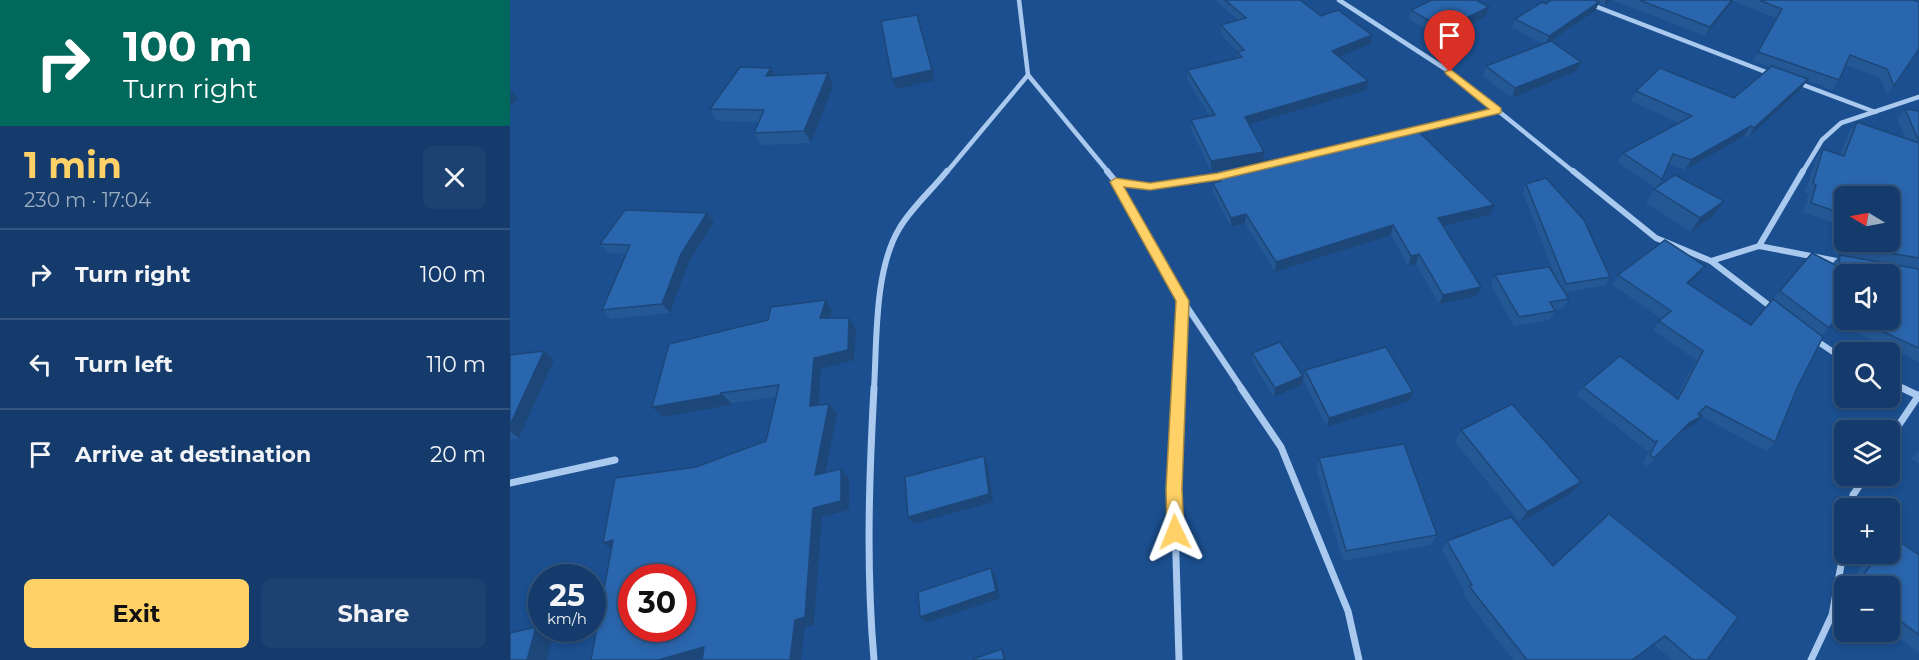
<!DOCTYPE html>
<meta charset="utf-8">
<style>
body{margin:0;font-family:Montserrat,sans-serif;background:#1d4271;color:#f1f3f6;height:100vh;display:flex;flex-direction:column;font-size:22px;white-space:nowrap}
*{box-sizing:border-box;margin:0}
p{font-size:20px;color:#9dadc1}
.icon{flex:none;width:33px;height:33px;fill:none;stroke:currentColor;stroke-width:2;stroke-linecap:round;stroke-linejoin:round}
.map{position:relative;flex:1;overflow:hidden}
.panel{display:flex;flex-direction:column;background:#143b6b;width:510px}
.panel>*{flex:none}
.hud{background:#00695c;color:#fff;overflow:hidden}
.needle{width:39px;rotate:280deg}
.fabs{position:absolute;left:1324px;top:186px;display:grid;gap:12px}
.fabs a{display:grid;place-items:center;width:66px;height:66px;border-radius:9px;background:#143b6b;box-shadow:0 3px 9px #0003,0 0 0 2px #33557e;font-size:30px}
.speed{position:absolute;left:18px;top:564px;display:flex;gap:12px;font-size:30px;font-weight:700;text-align:center}
.speed>*{display:grid;place-content:center;width:78px;height:78px;border-radius:50%;background:#143b6b;box-shadow:0 3px 9px #0003,0 0 0 2px #33557e;line-height:1}
.speed small{font-size:15px;font-weight:400}
.speed .limit{border:9px solid #d22;background:#fff;color:#111}
.pin{position:absolute;display:grid;place-items:center;width:51px;height:51px;color:#fff;margin:-62px -26px;border-radius:50% 50% 50% 0;rotate:-45deg;box-shadow:0 0 6px #0007}
.pin .icon{rotate:45deg}
.me{position:absolute;width:66px;margin:-33px;rotate:358deg;stroke-linejoin:round;filter:drop-shadow(0 0 4px #0008)}
.turn{display:flex;align-items:center;gap:21px;height:126px;padding:0 24px;font-size:27px}
.turn .icon{width:78px;height:78px;stroke-width:2.5}
.turn b{display:block;font-size:42px;line-height:51px}
.round{display:grid;place-items:center;flex:none;width:63px;height:63px;border-radius:9px;background:#1d4271}
.headline{display:flex;align-items:center;justify-content:space-between;height:102px;padding:0 24px}
h1{font-size:36px;font-weight:700;line-height:45px;color:#ffd166}
.action{display:flex;gap:12px;margin-top:auto;padding:12px 24px}
.action a{flex:1;height:69px;border-radius:9px;background:#ffd166;color:#111;font-size:24px;font-weight:700;line-height:69px;text-align:center}
.action a+a{background:#1d4271;color:#f1f3f6}
ul{padding:0;list-style:none}
li{display:flex;align-items:center;gap:18px;height:90px;padding:0 24px;border-top:2px solid #33557e}
li div{flex:1}
li b{display:block;font-size:22px}
li em{font-style:normal}
main{display:flex;flex:1;min-height:0}
.map>svg:first-child{display:block}
.lines{fill:none;stroke-linecap:round;stroke-linejoin:round}
.street-far2{stroke:#a9c9ee;stroke-width:4.5}
.street-far1{stroke:#a9c9ee;stroke-width:6}
.street{stroke:#a9c9ee;stroke-width:7}
.wall{fill:#245895;fill-rule:evenodd}
.shaded-wall{fill:#1d4779}
.building{fill:#2a66ad;stroke:#1d4779;stroke-width:1.5;fill-rule:evenodd}
.route{fill:#ffd166;stroke:#a68842;stroke-width:1.5}
</style>
<main>
<section class="panel">
<div class="hud">
<div class="turn"><svg class="icon" aria-label="right" viewBox="0 0 24 24"><path d="M7 20v-9h11M14 6l5 5-5 5"/></svg><div><b>100 m</b>Turn right</div></div>
</div>
<div class="headline"><div><h1>1 min</h1><p>230 m · 17:04</p></div><a class="round"><svg class="icon" aria-label="close" viewBox="0 0 24 24"><path d="M6 6l12 12M18 6L6 18"/></svg></a></div>
<ul>
<li><svg class="icon" aria-label="right" viewBox="0 0 24 24"><path d="M7 20v-9h11M14 6l5 5-5 5"/></svg><div><b>Turn right</b></div><em>100 m</em></li>
<li><svg class="icon" aria-label="left" viewBox="0 0 24 24"><path d="M17 20v-9H6M10 6l-5 5 5 5"/></svg><div><b>Turn left</b></div><em>110 m</em></li>
<li><svg class="icon" aria-label="arrive" viewBox="0 0 24 24"><path d="M6 21V4h12l-3 4 3 4H6"/></svg><div><b>Arrive at destination</b></div><em>20 m</em></li>
</ul>
<div class="action"><a>Exit</a><a>Share</a></div>
</section>
<div class="map">
<svg width="1409" height="660" viewBox="0 0 1409 660">
<rect width="100%" height="100%" fill="#1b4f8f"/>
<g class="lines">
<!-- street-far2 -->
<g class="street-far2">
<path d="M 509,0 L 518,75 L 599,173"/>
<path d="M 829,0 L 940,72 L 1065,173"/>
<path d="M 1069,0 L 1261,74"/>
<path d="M 1288,83 L 1365,112"/>
<path d="M 754,166 L 987,111"/>
<path d="M 436,173 L 518,75"/>
<path d="M 1292,173 L 1312,140 L 1331,123 L 1409,97"/>
</g>
<!-- street-far1 -->
<g class="street-far1">
<path d="M 597,171 L 606,182 L 673,301 L 732,389"/>
<path d="M 1063,171 L 1146,238 L 1201,261 L 1265,310"/>
<path d="M 606,182 L 640,186 L 712,176"/>
<path d="M 1249,246 L 1293,171"/>
<path d="M 1201,261 L 1249,246 L 1332,262"/>
<path d="M 1304,339 L 1335,360"/>
<path d="M 1380,382 L 1395,389"/>
<path d="M 364,389 C 367,341 364,271 389,229 C 401,208 422,190 437,171"/>
<path d="M 669,389 L 673,301"/>
</g>
<!-- street -->
<g class="street">
<path d="M 669,388 L 664,489 L 669,660"/>
<path d="M 731,388 L 771,447 L 838,611 L 849,660"/>
<path d="M 1392,388 L 1407,395"/>
<path d="M 1380,438 L 1409,395"/>
<path d="M 0,483 L 105,460"/>
<path d="M 1341,508 L 1343,495 L 1356,476"/>
<path d="M 364,660 C 356,569 359,479 364,388"/>
<path d="M 1301,660 L 1322,615 L 1335,543"/>
</g>
</g>
<!-- wall -->
<g class="wall">
<path d="M 705,0 L 790,0 L 811,16 L 862,35 L 861,44 L 829,57 L 858,81 L 857,90 L 739,125 L 754,161 L 762,166 L 980,215 L 933,226 L 971,287 L 967,296 L 929,304 L 906,264 L 898,266 L 881,235 L 765,272 L 735,223 L 721,227 L 703,193 L 703,183 L 707,182 L 706,171 L 735,165 L 701,171 L 681,129 L 681,120 L 700,116 L 677,79 L 677,70 L 727,58 L 727,52 L 711,34 L 711,25 L 728,20 Z"/>
<path d="M 1041,0 L 1102,0 L 1094,5 L 1089,3 L 1085,11 L 1040,42 L 1071,62 L 1067,71 L 1002,98 L 973,76 L 976,66 L 1034,44 L 1002,28 L 1005,19 L 1036,4 Z"/>
<path d="M 1102,0 L 1403,0 L 1384,86 L 1377,95 L 1370,78 L 1336,65 L 1329,80 L 1322,90 L 1297,80 L 1291,89 L 1238,138 L 1234,136 L 1175,170 L 1159,164 L 1148,186 L 1205,214 L 1181,232 L 1136,203 L 1145,188 L 1108,162 L 1113,153 L 1169,123 L 1121,101 L 1126,91 L 1224,98 L 1260,67 L 1243,61 L 1266,18 L 1223,1 L 1195,36 Z"/>
<path d="M 979,7 L 976,16 L 931,39 L 899,19 L 901,10 Z"/>
<path d="M 265,76 L 323,86 L 301,143 L 251,145 L 244,133 L 249,122 L 207,121 L 200,109 Z"/>
<path d="M 1395,109 L 1409,111 L 1409,362 L 1324,322 L 1311,336 L 1287,388 L 1265,442 L 1256,451 L 1191,416 L 1184,425 L 1171,432 L 1137,466 L 1133,463 L 1140,450 L 1137,451 L 1067,395 L 1073,387 L 1166,398 L 1186,360 L 1143,330 L 1152,319 L 1102,285 L 1108,275 L 1195,266 L 1188,275 L 1179,284 L 1241,325 L 1302,253 L 1323,263 L 1330,255 L 1323,254 L 1326,224 L 1293,212 L 1299,194 L 1295,193 L 1306,159 L 1313,149 L 1330,155 L 1339,132 L 1347,122 L 1395,138 L 1387,118 ZM 1335,274 L 1380,320 L 1335,320 Z"/>
<path d="M 1016,184 L 1100,277 L 1095,286 L 1054,292 L 1059,299 L 1053,308 L 1045,310 L 1040,320 L 1004,326 L 981,285 L 985,275 L 1046,279 L 1013,193 Z"/>
<path d="M 197,213 L 204,222 L 178,264 L 160,313 L 101,319 L 92,310 L 116,254 L 99,253 L 90,244 Z"/>
<path d="M 322,311 L 320,318 L 339,318 L 346,329 L 344,360 L 311,369 L 308,405 L 319,404 L 327,414 L 316,472 L 339,478 L 339,510 L 312,517 L 304,625 L 295,627 L 291,660 L 192,660 L 192,658 L 185,660 L 81,660 L 186,467 L 256,441 L 266,397 L 221,403 L 220,405 L 153,417 L 142,407 Z"/>
<path d="M 34,351 L 44,360 L 9,438 L 0,439 L 0,355 Z"/>
<path d="M 742,353 L 793,376 L 792,385 L 764,397 L 742,362 Z"/>
<path d="M 795,370 L 903,392 L 900,401 L 817,427 L 793,379 Z"/>
<path d="M 951,430 L 1071,482 L 1062,493 L 1010,522 L 945,442 Z"/>
<path d="M 1409,451 L 1409,464 L 1401,459 Z"/>
<path d="M 809,458 L 927,535 L 921,545 L 833,561 L 806,469 Z"/>
<path d="M 1380,536 L 1381,536 L 1409,555 L 1409,653 L 1380,631 L 1380,586 L 1337,586 L 1361,554 L 1380,554 Z"/>
<path d="M 937,541 L 1043,566 L 1197,660 L 1162,660 L 1143,644 L 1122,660 L 1003,660 L 953,595 L 955,592 L 932,550 Z"/>
<path d="M 1335,590 L 1335,597 L 1332,594 Z"/>
</g>
<!-- shaded-wall -->
<g class="shaded-wall">
<path d="M 1096,0 L 1102,0 L 1094,5 Z"/>
<path d="M 1222,0 L 1224,0 L 1195,36 L 1200,27 Z"/>
<path d="M 1089,2 L 1085,11 L 1035,45 L 1039,36 Z"/>
<path d="M 979,7 L 976,16 L 931,39 L 933,29 Z"/>
<path d="M 410,24 L 425,80 L 386,89 L 382,79 Z"/>
<path d="M 862,35 L 861,44 L 821,60 L 822,51 Z"/>
<path d="M 1071,62 L 1067,71 L 1002,98 L 1005,88 Z"/>
<path d="M 261,68 L 268,80 L 256,76 Z"/>
<path d="M 318,73 L 323,86 L 301,143 L 294,131 Z"/>
<path d="M 1298,79 L 1291,89 L 1238,138 L 1244,128 Z"/>
<path d="M 858,81 L 857,90 L 734,126 L 735,117 Z"/>
<path d="M 0,89 L 8,99 L 0,106 Z"/>
<path d="M 1241,126 L 1234,136 L 1175,170 L 1181,160 Z"/>
<path d="M 754,152 L 754,162 L 701,171 L 701,161 Z"/>
<path d="M 1214,201 L 1205,214 L 1181,232 L 1190,218 Z"/>
<path d="M 984,205 L 980,215 L 925,228 L 928,218 Z"/>
<path d="M 197,213 L 204,222 L 178,264 L 160,313 L 152,304 L 171,254 Z"/>
<path d="M 736,214 L 735,223 L 721,227 L 721,218 Z"/>
<path d="M 883,225 L 881,235 L 765,272 L 766,262 Z"/>
<path d="M 909,254 L 906,264 L 898,266 L 901,256 Z"/>
<path d="M 1195,266 L 1188,275 L 1170,293 L 1177,283 Z"/>
<path d="M 971,287 L 967,296 L 929,304 L 933,295 Z"/>
<path d="M 316,300 L 322,311 L 317,329 L 310,318 Z"/>
<path d="M 339,318 L 346,329 L 344,360 L 311,369 L 308,417 L 300,406 L 304,358 Z"/>
<path d="M 34,351 L 44,360 L 9,438 L 0,431 L 0,425 Z"/>
<path d="M 793,376 L 792,385 L 764,397 L 765,388 Z"/>
<path d="M 903,392 L 900,401 L 817,427 L 819,418 Z"/>
<path d="M 211,393 L 221,403 L 220,405 L 153,417 L 142,407 Z"/>
<path d="M 319,404 L 327,414 L 313,485 L 305,475 Z"/>
<path d="M 1196,406 L 1188,415 L 1192,416 L 1184,425 L 1171,432 L 1137,466 Z"/>
<path d="M 474,456 L 478,465 L 483,502 L 403,524 L 398,517 Z"/>
<path d="M 331,469 L 339,478 L 339,510 L 312,517 L 304,625 L 295,627 L 291,660 L 280,660 L 285,620 L 303,508 Z"/>
<path d="M 1071,482 L 1062,493 L 1010,522 L 1017,512 Z"/>
<path d="M 103,540 L 106,551 L 93,543 Z"/>
<path d="M 481,568 L 485,575 L 490,598 L 416,623 L 410,617 Z"/>
<path d="M 26,627 L 43,635 L 37,660 L 17,660 Z"/>
<path d="M 194,647 L 206,654 L 185,660 L 148,660 Z"/>
<path d="M 492,649 L 494,652 L 496,660 L 494,660 Z"/>
</g>
<!-- building -->
<g class="building">
<path d="M 715,0 L 790,0 L 811,16 L 828,10 L 862,35 L 822,51 L 858,81 L 735,117 L 754,152 L 701,161 L 681,120 L 705,115 L 677,70 L 732,57 L 727,52 L 734,50 L 711,25 L 736,18 Z"/>
<path d="M 922,0 L 966,0 L 979,7 L 933,29 L 901,10 Z"/>
<path d="M 1041,0 L 1084,0 L 1089,2 L 1039,36 L 1005,19 L 1032,2 L 1036,4 Z"/>
<path d="M 1129,0 L 1222,0 L 1200,27 Z"/>
<path d="M 1249,0 L 1403,0 L 1409,2 L 1409,49 L 1384,86 L 1377,69 L 1340,55 L 1329,80 L 1248,52 L 1272,9 Z"/>
<path d="M 407,15 L 422,70 L 382,79 L 371,21 Z"/>
<path d="M 1041,41 L 1071,62 L 1005,88 L 976,66 Z"/>
<path d="M 1262,66 L 1298,79 L 1244,128 L 1241,126 L 1181,160 L 1163,154 L 1152,179 L 1113,153 L 1182,116 L 1126,91 L 1150,68 L 1224,98 Z"/>
<path d="M 230,67 L 261,68 L 256,76 L 318,73 L 294,131 L 244,133 L 254,110 L 200,109 Z"/>
<path d="M 1395,109 L 1409,111 L 1409,141 Z"/>
<path d="M 1347,122 L 1409,143 L 1409,258 L 1331,245 L 1334,214 L 1301,203 L 1306,185 L 1303,183 L 1313,149 L 1334,156 ZM 1335,196 L 1380,196 L 1380,242 L 1335,242 Z"/>
<path d="M 907,130 L 984,205 L 928,218 L 971,287 L 933,295 L 909,254 L 901,256 L 883,225 L 766,262 L 736,214 L 721,218 L 703,183 L 711,181 L 706,171 L 759,160 L 762,166 Z"/>
<path d="M 1165,175 L 1214,201 L 1190,218 L 1144,189 Z"/>
<path d="M 1036,178 L 1074,220 L 1100,277 L 1056,284 L 1016,184 Z"/>
<path d="M 115,210 L 197,213 L 171,254 L 152,304 L 92,310 L 120,245 L 90,244 Z"/>
<path d="M 1155,240 L 1195,266 L 1177,283 L 1241,325 L 1263,299 L 1313,337 L 1287,388 L 1265,442 L 1196,406 L 1188,414 L 1192,416 L 1179,423 L 1144,458 L 1140,455 L 1147,441 L 1145,442 L 1073,387 L 1110,356 L 1168,399 L 1193,351 L 1149,321 L 1161,311 L 1108,275 Z"/>
<path d="M 1302,253 L 1329,267 L 1330,255 L 1409,269 L 1409,348 L 1347,320 L 1380,320 L 1380,274 L 1335,274 L 1335,314 L 1331,312 L 1319,328 L 1270,291 Z"/>
<path d="M 1039,267 L 1059,299 L 1040,302 L 1045,311 L 1009,317 L 985,275 Z"/>
<path d="M 316,300 L 310,318 L 339,318 L 338,350 L 304,358 L 300,406 L 319,404 L 305,475 L 331,469 L 331,501 L 303,508 L 295,617 L 285,620 L 280,660 L 192,660 L 194,647 L 148,660 L 81,660 L 103,540 L 93,543 L 105,478 L 186,467 L 256,441 L 269,385 L 211,393 L 211,395 L 142,407 L 159,344 L 258,320 L 261,307 ZM 122,578 L 172,578 L 172,628 L 122,628 Z"/>
<path d="M 770,342 L 793,376 L 765,388 L 742,353 Z"/>
<path d="M 876,347 L 903,392 L 819,418 L 795,370 Z"/>
<path d="M 34,351 L 0,425 L 0,355 Z"/>
<path d="M 1002,404 L 1071,482 L 1017,512 L 951,430 Z"/>
<path d="M 894,444 L 927,535 L 836,551 L 809,458 Z"/>
<path d="M 474,456 L 479,494 L 398,517 L 395,477 Z"/>
<path d="M 1099,514 L 1228,617 L 1197,660 L 1183,660 L 1155,636 L 1122,660 L 1017,660 L 959,586 L 962,585 L 937,541 L 1001,517 L 1043,566 Z"/>
<path d="M 1381,536 L 1409,555 L 1409,635 L 1380,613 L 1380,586 L 1345,586 L 1369,554 L 1380,554 L 1380,537 Z"/>
<path d="M 481,568 L 486,591 L 410,617 L 408,592 Z"/>
<path d="M 26,627 L 17,660 L 0,660 L 0,633 Z"/>
<path d="M 492,649 L 494,660 L 463,660 L 463,659 Z"/>
</g>
<!-- route -->
<path class="route" d="M 940,69 L 991,108 L 991,113 L 708,180 L 640,190 L 614,187 L 679,301 L 672,489 L 674,532 L 671,537 L 665,540 L 660,537 L 657,532 L 656,489 L 666,301 L 600,182 L 606,178 L 640,183 L 708,173 L 979,109 L 936,74 L 935,72 Z"/>
</svg>
<div class="fabs">
<a><svg class="needle" viewBox="-14 -14 28 28"><path d="M0-13l5 13h-10z" fill="#e53935"/><path d="M0 13l5-13h-10z" fill="#9dadc1"/></svg></a>
<a><svg class="icon" aria-label="sound" viewBox="0 0 24 24"><path d="M4 9h4l5-4v14l-5-4H4zM17 9q2 3 0 6"/></svg></a>
<a><svg class="icon" aria-label="search" viewBox="0 0 24 24"><circle cx="10" cy="10" r="6"/><path d="M15 15l6 6"/></svg></a>
<a><svg class="icon" aria-label="layers" viewBox="0 0 24 24"><path d="M12 4l9 5-9 5-9-5zM3 14l9 5 9-5"/></svg></a>
<a>+</a>
<a>−</a>
</div>
<div class="speed"><div>25<small>km/h</small></div><div class="limit">30</div></div>
<div class="pin" style="left:940px;top:72px;background:#d93025"><svg class="icon" aria-label="arrive" viewBox="0 0 24 24"><path d="M6 21V4h12l-3 4 3 4H6"/></svg></div>
<svg class="me" style="left:665px;top:532px" viewBox="-20 -20 40 40"><path d="M0-17L14 15 0 8-14 15z" fill="#ffd166" stroke="#fff" stroke-width="4"/></svg>
</div>
</main>
